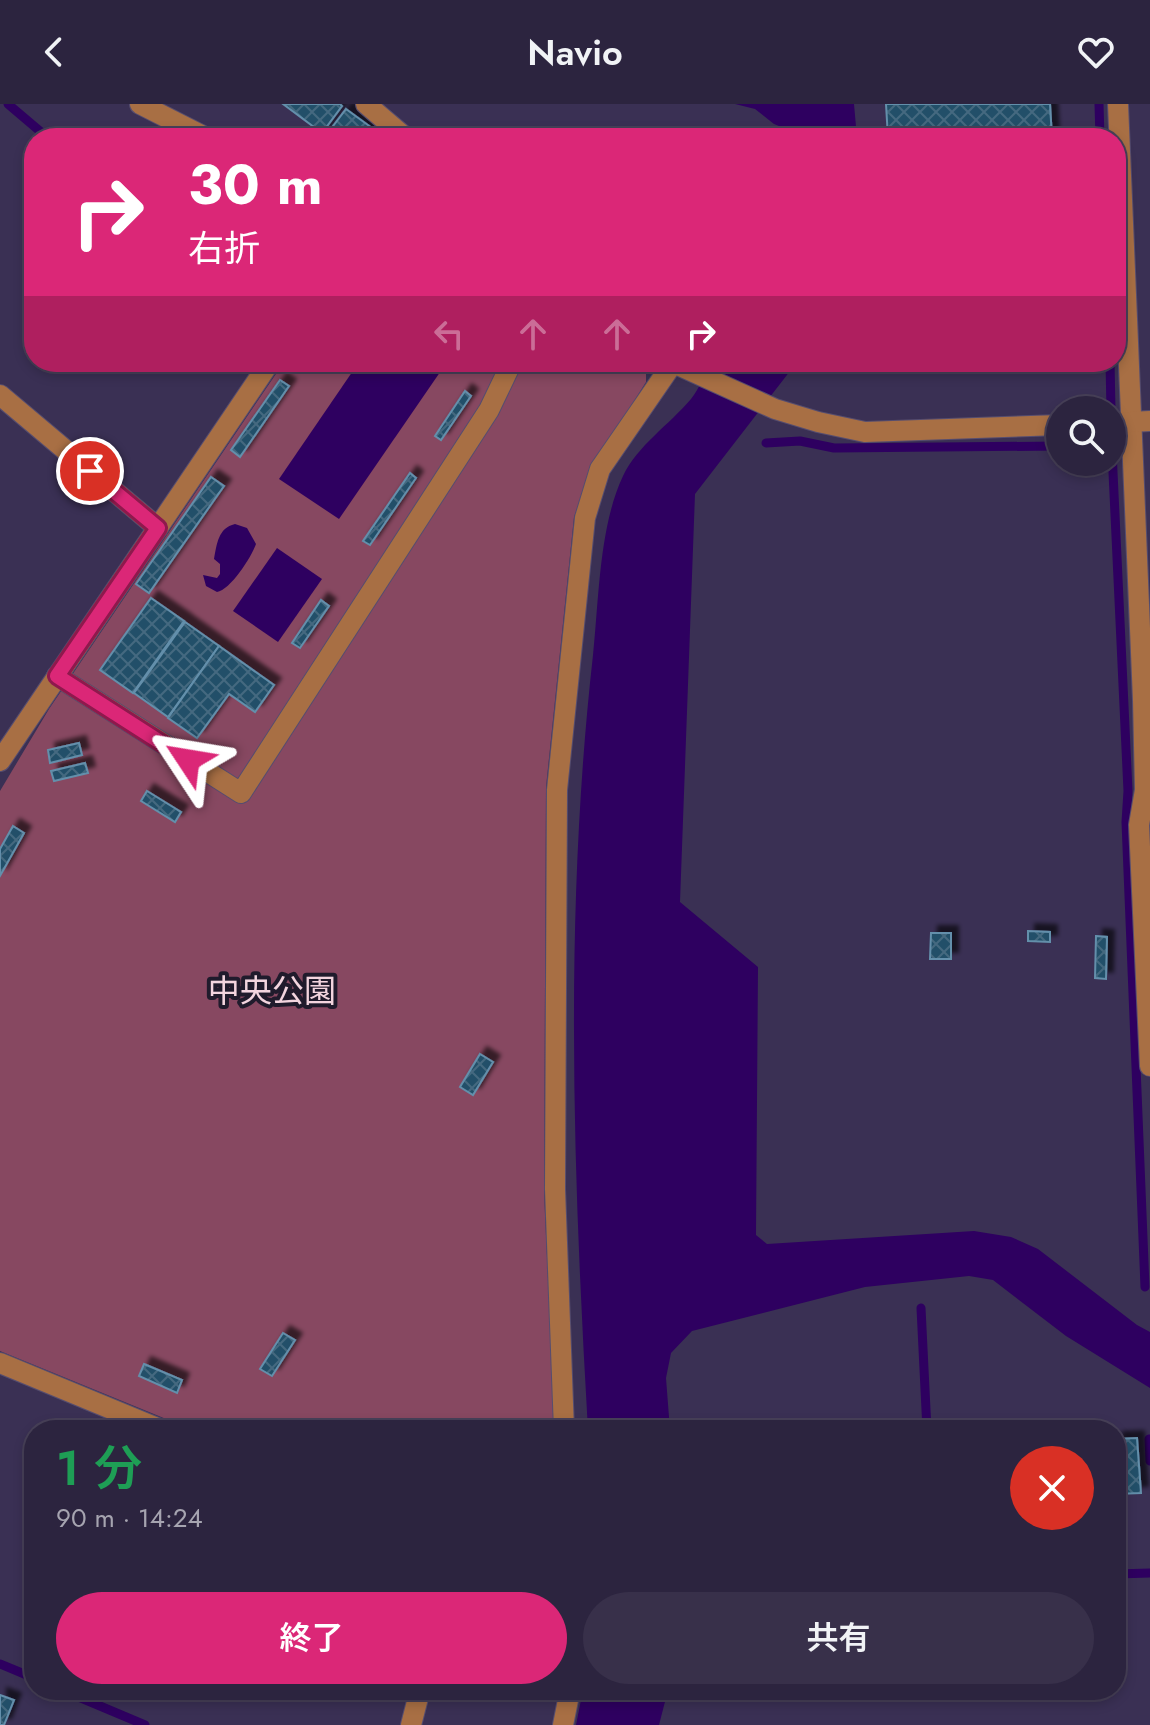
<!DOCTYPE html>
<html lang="ja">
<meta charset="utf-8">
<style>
body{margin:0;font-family:Jost,"Noto Sans JP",sans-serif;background:#38304a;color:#f1f3f6;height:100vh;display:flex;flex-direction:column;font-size:30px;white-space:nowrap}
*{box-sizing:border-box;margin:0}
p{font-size:26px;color:#a6a4b0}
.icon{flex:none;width:44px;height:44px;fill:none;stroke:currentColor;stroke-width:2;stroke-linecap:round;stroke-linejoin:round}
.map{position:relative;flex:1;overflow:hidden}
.details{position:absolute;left:24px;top:1316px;width:1102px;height:280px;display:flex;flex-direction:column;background:#2c243f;border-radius:32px;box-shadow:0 4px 12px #0003,0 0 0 2px #484159}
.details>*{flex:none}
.hud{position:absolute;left:24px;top:24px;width:1102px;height:244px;border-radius:32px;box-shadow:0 4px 12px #0003,0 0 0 2px #484159;background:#db2777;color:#fff;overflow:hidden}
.buttons{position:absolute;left:1046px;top:292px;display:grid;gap:16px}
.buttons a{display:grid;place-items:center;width:80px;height:80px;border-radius:50%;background:#2c243f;box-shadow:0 4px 12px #0003,0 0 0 2px #484159;font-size:40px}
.pin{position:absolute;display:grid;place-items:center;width:68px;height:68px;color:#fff;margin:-34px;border:4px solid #fff;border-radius:50%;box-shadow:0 2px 8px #0007}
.me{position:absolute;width:88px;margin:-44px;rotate:303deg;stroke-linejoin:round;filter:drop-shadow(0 0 6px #0008)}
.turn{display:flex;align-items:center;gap:28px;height:168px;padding:0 32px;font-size:36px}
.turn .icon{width:104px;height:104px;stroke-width:2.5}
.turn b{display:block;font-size:56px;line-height:68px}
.lanes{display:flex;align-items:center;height:76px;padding:0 32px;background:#0003;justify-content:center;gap:40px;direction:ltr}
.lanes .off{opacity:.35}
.round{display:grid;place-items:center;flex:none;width:84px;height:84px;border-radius:42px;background:#38304a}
.overview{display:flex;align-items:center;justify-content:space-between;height:136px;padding:0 32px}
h1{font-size:48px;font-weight:600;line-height:60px;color:#1e9e55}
.cta{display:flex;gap:16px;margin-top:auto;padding:16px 32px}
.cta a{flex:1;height:92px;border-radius:48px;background:#db2777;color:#fff;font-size:32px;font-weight:600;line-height:92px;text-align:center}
.cta a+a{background:#38304a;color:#f1f3f6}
header{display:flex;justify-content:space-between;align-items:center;height:104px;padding:0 32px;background:#2c243f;font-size:36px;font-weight:600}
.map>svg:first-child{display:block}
.park{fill:#874861}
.water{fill:#2e0060}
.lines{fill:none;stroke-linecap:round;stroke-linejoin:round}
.stream{stroke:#2e0060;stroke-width:9}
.building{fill:url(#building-cross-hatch);stroke:#638fab;stroke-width:2;filter:url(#shadow)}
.minor-casing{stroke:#564d6f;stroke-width:22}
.minor{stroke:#a86f44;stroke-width:20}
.route-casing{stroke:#8e194d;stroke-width:20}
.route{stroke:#db2777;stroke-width:14}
.labels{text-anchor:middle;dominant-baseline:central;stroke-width:8;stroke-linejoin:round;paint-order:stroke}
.park-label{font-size:32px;fill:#f3d5df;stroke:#201b2c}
</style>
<header><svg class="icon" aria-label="back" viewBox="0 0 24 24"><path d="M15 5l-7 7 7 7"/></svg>Navio<svg class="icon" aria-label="heart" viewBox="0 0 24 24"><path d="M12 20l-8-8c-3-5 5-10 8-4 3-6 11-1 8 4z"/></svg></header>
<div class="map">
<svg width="1150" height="1621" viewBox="0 0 1150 1621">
<defs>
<pattern id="building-cross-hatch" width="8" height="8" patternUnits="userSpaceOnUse" patternTransform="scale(2)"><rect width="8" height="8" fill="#245069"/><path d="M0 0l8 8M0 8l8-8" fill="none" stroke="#446980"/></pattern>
<filter id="shadow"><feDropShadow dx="7" dy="-7" stdDeviation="2" flood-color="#0009"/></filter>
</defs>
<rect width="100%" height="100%" fill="#3a3054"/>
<!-- park -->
<path class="park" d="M 284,258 L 629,258 L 646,266 L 646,278 L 591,366 L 574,413 L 546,683 L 544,1088 L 555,1326 L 193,1326 L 0,1247 L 0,687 L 49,605 Z"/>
<!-- water -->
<g class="water">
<path d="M 735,0 L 854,0 L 857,34 L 788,34 L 789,26 L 774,20 L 755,5 Z"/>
<path d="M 359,258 L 447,258 L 339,415 L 279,375 Z"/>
<path d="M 711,258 L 797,258 L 695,390 L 680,798 L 758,863 L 756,1131 L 767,1140 L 974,1127 L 1011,1133 L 1038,1145 L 1137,1221 L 1150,1228 L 1150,1284 L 1066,1232 L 993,1176 L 969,1172 L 865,1183 L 692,1227 L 671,1249 L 666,1274 L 670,1326 L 588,1326 C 573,1068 564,808 593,551 C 599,495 599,423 623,372 C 638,341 669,321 691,295 C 699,285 705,270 711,258 Z"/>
<path d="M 235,420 L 247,424 L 256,440 C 251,454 230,486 217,488 L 206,482 L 203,471 L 217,474 L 220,470 L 220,460 L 214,455 C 217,440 218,424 235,420 Z"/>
<path d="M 277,444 L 322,475 L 278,538 L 233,507 Z"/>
<path d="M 583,1586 L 668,1586 L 659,1621 L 576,1621 Z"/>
</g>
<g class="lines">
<!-- stream -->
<g class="stream">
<path d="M 8,0 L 48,34"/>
<path d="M 1099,0 L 1100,34"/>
<path d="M 1110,258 L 1111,306"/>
<path d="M 766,339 L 800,337 L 834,344 L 1060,342"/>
<path d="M 1112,347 L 1128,687 L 1126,718 L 1145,1183"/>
<path d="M 921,1204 L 927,1326"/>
<path d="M 1149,1335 L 1150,1357"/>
<path d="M 1116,1470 L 1150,1469"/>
<path d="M 0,1560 L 34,1574"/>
<path d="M 62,1586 L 145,1621"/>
</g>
</g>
<!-- building -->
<g class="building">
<path d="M 283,0 L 340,0 L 342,2 L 322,29 Z"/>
<path d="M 886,0 L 1050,0 L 1052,34 L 888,34 Z"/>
<path d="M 346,5 L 383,32 L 381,34 L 332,34 L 327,30 Z"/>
<path d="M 280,276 L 289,282 L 240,353 L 231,346 Z"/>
<path d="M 465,287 L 471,292 L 441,336 L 435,332 Z"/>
<path d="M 410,369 L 416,374 L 370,441 L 363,437 Z"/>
<path d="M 211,373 L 224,382 L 149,489 L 136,480 Z"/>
<path d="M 151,494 L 184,517 L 133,589 L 100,566 Z"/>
<path d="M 321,496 L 329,502 L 300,544 L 292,539 Z"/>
<path d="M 185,518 L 219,542 L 168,613 L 134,589 Z"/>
<path d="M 219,542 L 274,581 L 255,608 L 229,590 L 197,634 L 168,614 Z"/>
<path d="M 79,639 L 82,651 L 50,659 L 48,646 Z"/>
<path d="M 85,659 L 88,669 L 54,677 L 51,667 Z"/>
<path d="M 147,687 L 181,708 L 175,718 L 141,697 Z"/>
<path d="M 13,722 L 24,729 L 0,772 L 0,745 Z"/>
<path d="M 1028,827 L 1050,828 L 1050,838 L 1028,837 Z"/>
<path d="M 931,829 L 951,829 L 951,855 L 930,855 Z"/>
<path d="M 1096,832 L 1107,833 L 1106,875 L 1095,874 Z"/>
<path d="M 480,950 L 493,958 L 473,991 L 460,983 Z"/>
<path d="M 283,1229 L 295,1236 L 272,1272 L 260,1265 Z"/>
<path d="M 144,1260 L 182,1276 L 177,1289 L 139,1272 Z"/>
<path d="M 1137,1334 L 1141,1389 L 1116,1390 L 1116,1335 Z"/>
<path d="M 0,1591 L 14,1596 L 4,1621 L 0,1621 Z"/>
</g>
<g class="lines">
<!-- minor casing -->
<g class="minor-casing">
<g id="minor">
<path d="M 140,0 L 207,34"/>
<path d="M 366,0 L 406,34"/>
<path d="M 1118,0 L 1143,596 L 1145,686 L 1139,721 L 1150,962"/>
<path d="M 671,258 L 775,305 L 818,318 L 865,328 L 1060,321"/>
<path d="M 0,291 L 158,424"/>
<path d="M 1112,319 L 1150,317"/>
<path d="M 57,572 L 241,689 L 489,306 L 512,258"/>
<path d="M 0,657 L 270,258"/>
<path d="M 0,1259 L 162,1326"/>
<path d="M 564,1326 L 555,1085 L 557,686 L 585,414 L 600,365 L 673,259"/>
<path d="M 411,1621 L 420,1586"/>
<path d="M 563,1621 L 570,1586"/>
</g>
</g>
<!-- minor -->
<use href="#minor" class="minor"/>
</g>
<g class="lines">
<!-- route casing -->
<g class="route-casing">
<path id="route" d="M 90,367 L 158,424 L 57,572 L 188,656"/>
</g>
<!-- route -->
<use href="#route" class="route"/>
</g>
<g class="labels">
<!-- park labels -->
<g class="park-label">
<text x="272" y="887">中央公園</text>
</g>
</g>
</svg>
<div class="buttons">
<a><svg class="icon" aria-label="search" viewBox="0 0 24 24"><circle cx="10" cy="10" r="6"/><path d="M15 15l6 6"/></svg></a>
</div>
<div class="pin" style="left:90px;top:367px;background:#d93025"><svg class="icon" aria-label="arrive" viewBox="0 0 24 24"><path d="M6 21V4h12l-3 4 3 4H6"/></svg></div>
<svg class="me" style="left:188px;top:656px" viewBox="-20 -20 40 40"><path d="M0-17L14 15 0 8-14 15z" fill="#db2777" stroke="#fff" stroke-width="4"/></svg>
<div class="hud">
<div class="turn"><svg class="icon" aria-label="right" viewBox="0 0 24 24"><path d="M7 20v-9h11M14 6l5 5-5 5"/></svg><div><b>30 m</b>右折</div></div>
<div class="lanes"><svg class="icon off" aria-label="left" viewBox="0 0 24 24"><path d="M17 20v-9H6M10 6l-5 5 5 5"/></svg><svg class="icon off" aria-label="ahead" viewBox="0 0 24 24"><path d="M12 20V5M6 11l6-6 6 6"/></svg><svg class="icon off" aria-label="ahead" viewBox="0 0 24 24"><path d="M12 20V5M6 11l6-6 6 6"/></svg><svg class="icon" aria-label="right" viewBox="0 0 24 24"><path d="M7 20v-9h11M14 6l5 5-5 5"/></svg></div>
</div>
<section class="details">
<div class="overview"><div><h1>1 分</h1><p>90 m · 14:24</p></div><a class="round" style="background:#d93025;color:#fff"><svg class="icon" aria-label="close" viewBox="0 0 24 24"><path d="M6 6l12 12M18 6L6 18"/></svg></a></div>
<div class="cta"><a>終了</a><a>共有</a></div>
</section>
</div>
